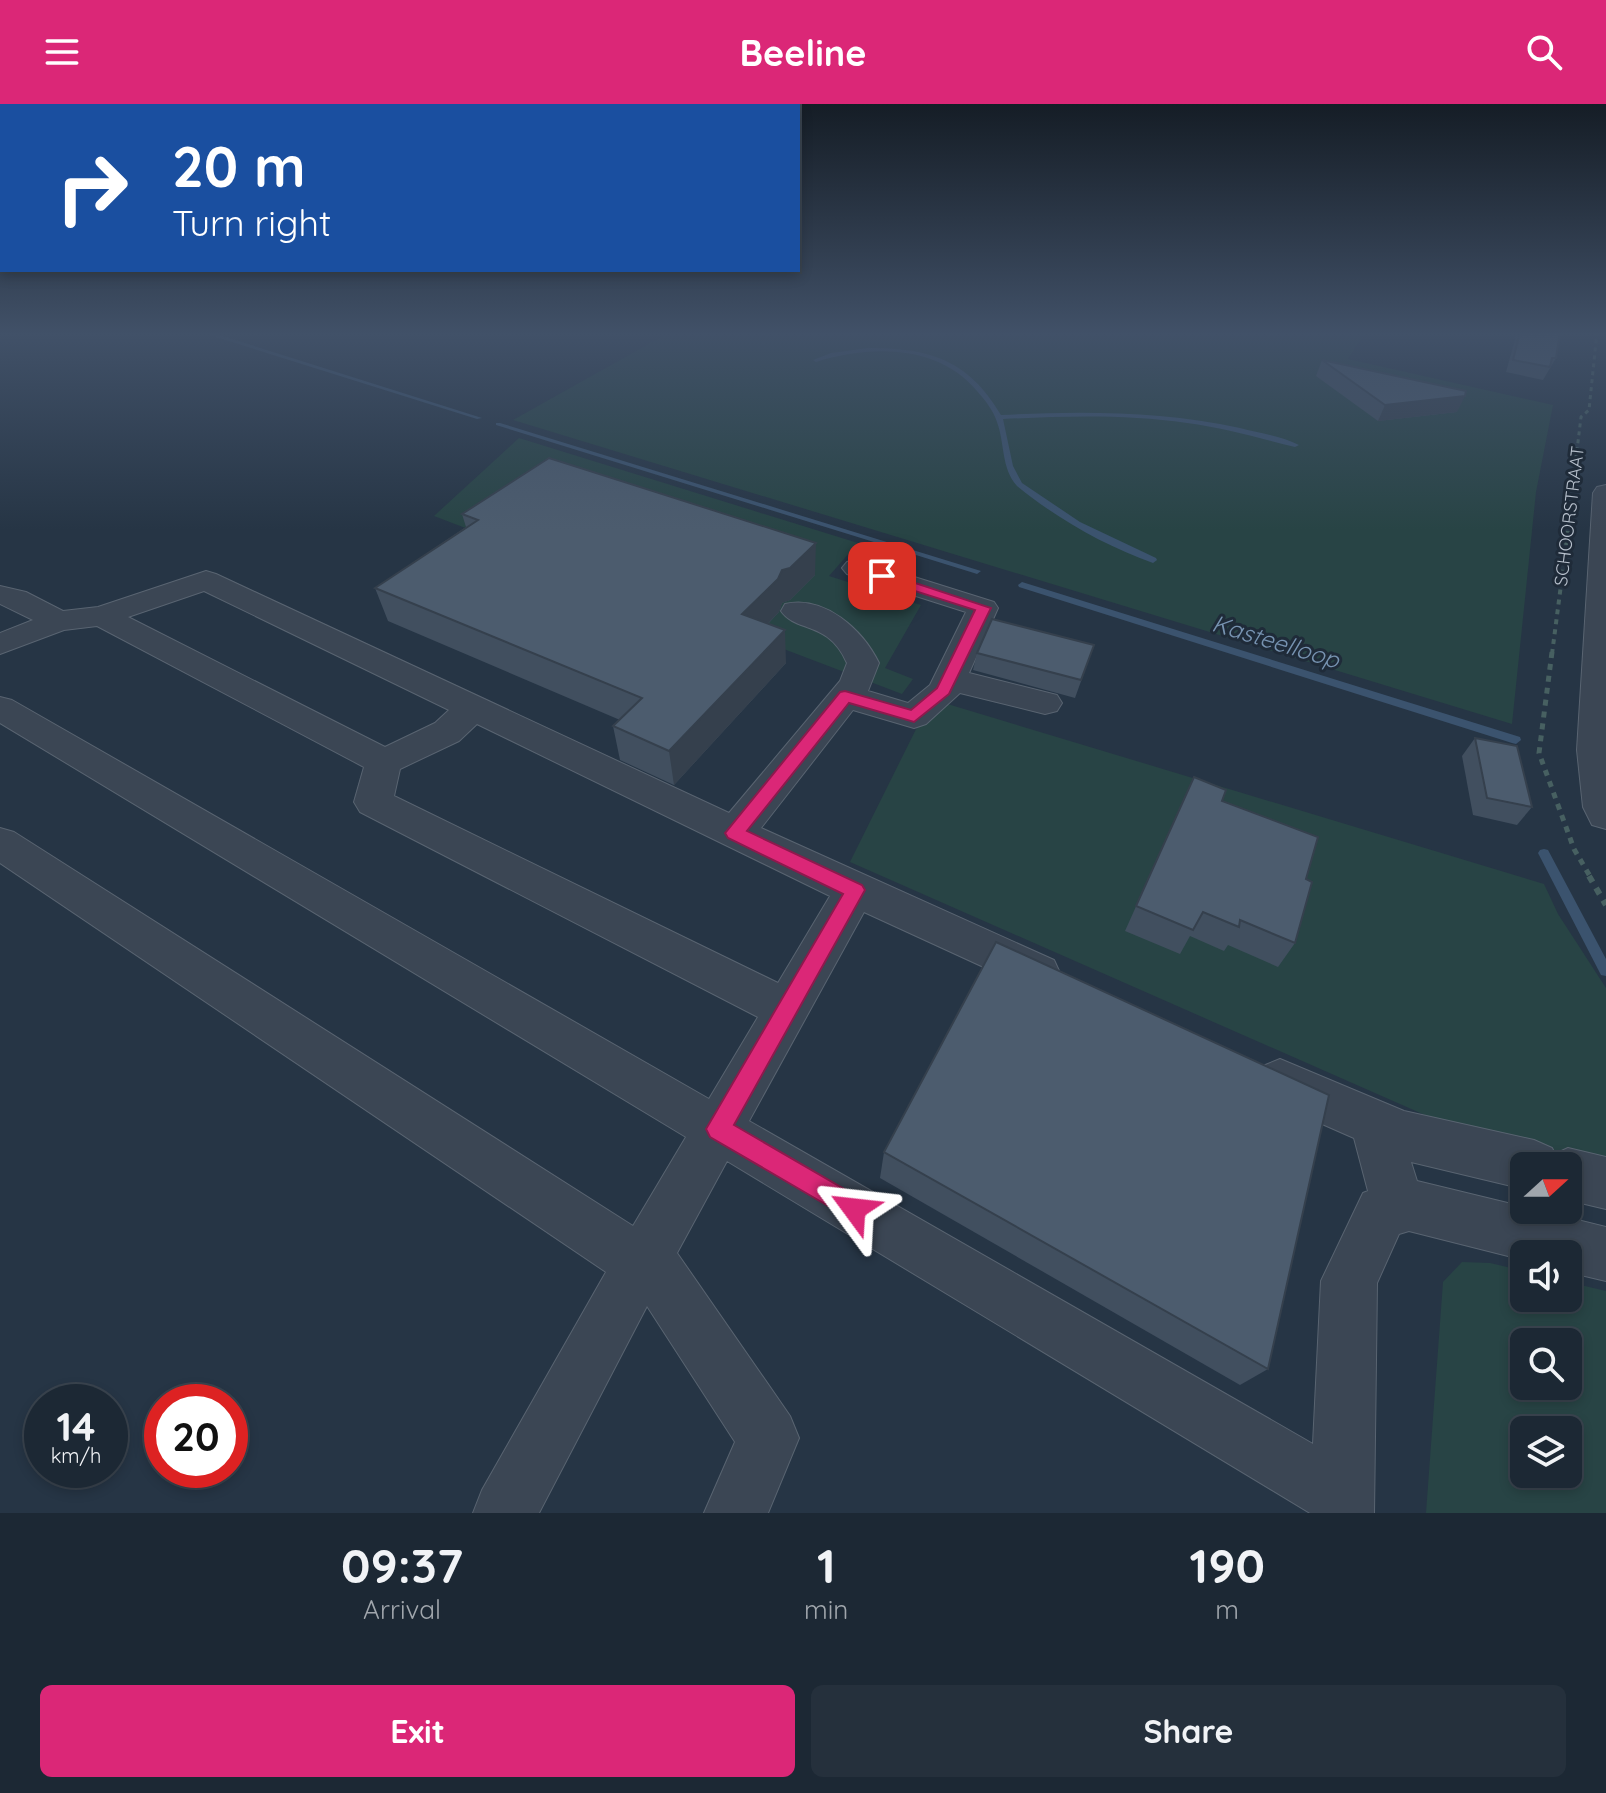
<!DOCTYPE html>
<style>
body{margin:0;font-family:Quicksand,sans-serif;background:#25303c;color:#f1f3f6;height:100vh;display:flex;flex-direction:column;font-size:30px;white-space:nowrap}
*{box-sizing:border-box;margin:0}
p{font-size:26px;color:#a0a6ac}
.icon{flex:none;width:44px;height:44px;fill:none;stroke:currentColor;stroke-width:2;stroke-linecap:round;stroke-linejoin:round}
.map{position:relative;height:1409px;overflow:hidden}
.panel{display:flex;flex-direction:column;background:#1c2834;flex:1}
.panel>*{flex:none}
.banner{position:absolute;left:0px;top:0px;width:800px;height:168px;box-shadow:0 4px 12px #0003,0 0 0 2px #3a444f;background:#1a4fa0;color:#fff;overflow:hidden}
.needle{width:52px;rotate:69deg}
.controls{position:absolute;left:1510px;top:1048px;display:grid;gap:16px}
.controls a{display:grid;place-items:center;width:72px;height:72px;border-radius:12px;background:#1c2834;box-shadow:0 4px 12px #0003,0 0 0 2px #3a444f;font-size:40px}
.speed{position:absolute;left:24px;top:1280px;display:flex;gap:16px;font-size:40px;font-weight:700;text-align:center}
.speed>*{display:grid;place-content:center;width:104px;height:104px;border-radius:50%;background:#1c2834;box-shadow:0 4px 12px #0003,0 0 0 2px #3a444f;line-height:1}
.speed small{font-size:20px;font-weight:400}
.speed .limit{border:12px solid #d22;background:#fff;color:#111}
.pin{position:absolute;display:grid;place-items:center;width:68px;height:68px;color:#fff;margin:-34px;border-radius:16px;box-shadow:0 4px 12px #0006}
.me{position:absolute;width:88px;margin:-44px;rotate:300deg;stroke-linejoin:round;filter:drop-shadow(0 0 6px #0008)}
.turn{display:flex;align-items:center;gap:28px;height:168px;padding:0 40px;font-size:36px}
.turn .icon{width:104px;height:104px;stroke-width:2.5}
.turn b{display:block;font-size:56px;line-height:68px}
.eta{display:flex;justify-content:space-evenly;align-items:center;height:136px;text-align:center}
.eta b{font-size:48px;font-weight:700;line-height:56px}
.primary-button{display:flex;gap:16px;margin-top:auto;padding:16px 40px}
.primary-button a{flex:1;height:92px;border-radius:12px;background:#db2777;color:#fff;font-size:32px;font-weight:700;line-height:92px;text-align:center}
.primary-button a+a{background:#25303c;color:#f1f3f6}
header{display:flex;justify-content:space-between;align-items:center;height:104px;padding:0 40px;background:#db2777;color:#fff;font-size:36px;font-weight:700}
.map>svg:first-child{display:block}
.green{fill:#284445;fill-rule:evenodd}
.lines{fill:none;stroke-linecap:round;stroke-linejoin:round}
.stream{fill:#3b536e;fill-rule:evenodd}
.minor-casing{stroke:#596471;stroke-width:2}
.path-far3{stroke:#476061;stroke-width:3;stroke-dasharray:4 4;stroke-linecap:butt}
.path-far2{stroke:#476061;stroke-width:4;stroke-dasharray:5 5;stroke-linecap:butt}
.path-far1{stroke:#476061;stroke-width:5;stroke-dasharray:6 6;stroke-linecap:butt}
.path{stroke:#476061;stroke-width:6;stroke-dasharray:7 7;stroke-linecap:butt}
.minor{fill:#3b4654;fill-rule:evenodd}
.wall{fill:#414f5f}
.shaded-wall{fill:#35404d}
.building{fill:#4c5c6e;stroke:#35404d;stroke-width:2}
.route{fill:#db2777;stroke:#8e194d;stroke-width:2}
.labels{text-anchor:middle;dominant-baseline:central;stroke-width:6;stroke-linejoin:round;paint-order:stroke}
.far-street-label{font-size:18px;fill:#b8c1cd;stroke:#1f2b39}
.water-label{font-size:24px;font-style:italic;fill:#7793b1;stroke:#1f2b39}
</style>
<header><svg class="icon" aria-label="menu" viewBox="0 0 24 24"><path d="M4 6h16M4 12h16M4 18h16"/></svg>Beeline<svg class="icon" aria-label="search" viewBox="0 0 24 24"><circle cx="10" cy="10" r="6"/><path d="M15 15l6 6"/></svg></header>
<div class="map">
<svg width="1606" height="1409" viewBox="0 0 1606 1409">
<rect width="100%" height="100%" fill="#263545"/>
<!-- green -->
<g class="green">
<path d="M 670,228 L 1365,228 L 1348,255 L 1553,301 L 1536,388 L 1512,620 L 513,316 Z"/>
<path d="M 519,334 L 858,439 L 829,472 L 921,501 L 885,564 L 913,575 L 902,590 L 434,412 Z"/>
<path d="M 931,595 L 1544,780 L 1558,810 L 1606,884 L 1606,1069 L 1493,1041 L 850,758 Z"/>
<path d="M 1462,1158 L 1490,1159 L 1524,1167 L 1524,1194 L 1568,1194 L 1568,1178 L 1606,1187 L 1606,1409 L 1426,1409 L 1443,1178 ZM 1568,1238 L 1568,1282 L 1524,1282 L 1524,1238 ZM 1568,1326 L 1568,1370 L 1524,1370 L 1524,1326 Z"/>
</g>
<g class="lines">
<!-- stream -->
<g class="stream">
<path d="M 200,228 L 210,228 L 482,314 L 477,315 Z"/>
<path d="M 868,244 C 929,244 968,255 1001,311 C 1081,307 1161,307 1240,324 C 1259,329 1282,332 1299,341 L 1295,343 C 1259,334 1224,324 1187,319 C 1126,310 1064,312 1003,315 L 1013,362 L 1022,379 L 1080,418 L 1156,454 L 1157,456 L 1153,459 C 1105,442 1056,414 1017,382 C 1001,364 1005,340 997,318 C 993,306 985,296 977,287 C 938,240 870,241 816,258 L 813,256 L 831,249 Z"/>
<path d="M 496,319 L 500,319 L 981,467 L 977,470 L 974,469 L 496,321 Z"/>
<path d="M 1022,478 L 1520,633 L 1521,636 L 1516,640 L 1512,639 L 1019,483 L 1018,481 Z"/>
<path d="M 1544,745 L 1548,746 L 1606,855 L 1606,872 L 1601,871 L 1538,749 L 1540,746 Z"/>
</g>
<!-- minor casing -->
<g class="minor-casing">
<g id="minor">
<path d="M 1606,381 L 1606,725 L 1592,721 L 1583,703 L 1577,646 L 1593,389 L 1597,383 Z"/>
<path d="M 857,455 L 994,498 L 998,504 L 969,569 L 1057,591 L 1062,599 L 1057,607 L 1045,610 L 960,589 L 926,620 L 914,624 L 853,606 L 761,724 L 1054,856 L 1060,869 L 1054,882 L 1038,888 L 864,808 L 749,1017 L 1313,1340 L 1321,1177 L 1363,1089 L 1368,1087 L 1354,1034 L 1263,994 L 1256,978 L 1263,962 L 1280,955 L 1404,1007 L 1534,1036 L 1552,1044 L 1555,1050 L 1568,1044 L 1606,1053 L 1606,1105 L 1568,1096 L 1568,1062 L 1524,1062 L 1524,1085 L 1411,1058 L 1417,1077 L 1524,1103 L 1524,1106 L 1537,1106 L 1606,1123 L 1606,1177 L 1568,1168 L 1568,1150 L 1524,1150 L 1524,1156 L 1409,1127 L 1399,1130 L 1377,1179 L 1374,1409 L 1310,1409 L 727,1057 L 677,1149 L 790,1312 L 799,1334 L 768,1409 L 704,1409 L 735,1338 L 647,1202 L 539,1409 L 473,1409 L 482,1386 L 606,1168 L 0,759 L 0,724 L 14,728 L 633,1122 L 686,1033 L 0,619 L 0,593 L 12,596 L 709,995 L 758,913 L 360,708 L 354,698 L 364,663 L 97,522 L 64,526 L 0,550 L 0,529 L 33,516 L 0,500 L 0,482 L 26,488 L 63,507 L 98,503 L 206,467 L 216,470 L 729,709 L 840,577 L 847,559 C 828,516 796,529 781,507 L 785,500 C 825,491 863,526 879,559 L 868,587 L 908,599 L 930,581 L 966,508 L 847,470 L 842,464 L 847,458 ZM 204,487 L 449,606 L 435,619 L 385,643 L 128,513 ZM 477,620 L 830,792 L 778,879 L 394,692 L 400,665 L 459,637 Z"/>
</g>
</g>
<!-- path-far3 -->
<path class="path-far3" d="M 1574,371 L 1581,313 L 1589,306 L 1597,228"/>
<!-- path-far2 -->
<g class="path-far2">
<path d="M 1573,381 L 1574,369"/>
<path d="M 1552,550 L 1568,427"/>
</g>
<!-- path-far1 -->
<path class="path-far1" d="M 1552,548 L 1539,649 L 1574,745 L 1591,774"/>
<!-- path -->
<path class="path" d="M 1589,772 L 1606,801"/>
<!-- minor -->
<use href="#minor" class="minor"/>
</g>
<!-- wall -->
<g class="wall">
<path d="M 1517,228 L 1560,228 L 1556,254 L 1543,276 L 1506,268 Z"/>
<path d="M 1322,256 L 1457,308 L 1378,317 L 1316,272 Z"/>
<path d="M 462,410 L 815,471 L 790,496 L 782,499 L 779,508 L 768,520 L 786,559 L 674,681 L 620,656 L 613,622 L 620,616 L 388,517 L 375,484 L 466,423 Z"/>
<path d="M 1094,541 L 1075,594 L 973,566 L 977,549 Z"/>
<path d="M 1475,634 L 1532,703 L 1517,721 L 1473,711 L 1462,652 Z"/>
<path d="M 1194,673 L 1306,775 L 1295,839 L 1278,863 L 1228,841 L 1224,847 L 1190,832 L 1180,850 L 1125,827 Z"/>
<path d="M 884,1048 L 1268,1265 L 1240,1281 L 880,1074 Z"/>
</g>
<!-- shaded-wall -->
<g class="shaded-wall">
<path d="M 1465,292 L 1457,308 L 1378,317 L 1385,301 Z"/>
<path d="M 816,439 L 815,471 L 790,496 L 782,499 L 779,508 L 744,544 L 742,510 L 782,466 Z"/>
<path d="M 785,526 L 786,559 L 674,681 L 669,647 Z"/>
</g>
<!-- building -->
<g class="building">
<path d="M 1520,228 L 1560,228 L 1556,254 L 1552,254 L 1550,263 L 1513,256 Z"/>
<path d="M 1322,256 L 1466,287 L 1465,292 L 1385,301 Z"/>
<path d="M 549,354 L 816,439 L 790,464 L 782,466 L 778,475 L 742,510 L 785,526 L 669,647 L 613,622 L 642,594 L 375,484 L 478,416 L 462,410 Z"/>
<path d="M 992,515 L 1094,541 L 1081,576 L 977,549 Z"/>
<path d="M 1475,634 L 1517,642 L 1532,703 L 1487,694 Z"/>
<path d="M 1194,673 L 1226,686 L 1222,697 L 1318,733 L 1306,775 L 1312,778 L 1295,839 L 1240,816 L 1239,823 L 1203,808 L 1193,826 L 1136,802 Z"/>
<path d="M 996,838 L 1329,991 L 1268,1265 L 884,1048 Z"/>
</g>
<!-- sky -->
<linearGradient id="sky" x2="0" y2="1"><stop stop-color="#151d26"/><stop offset="0.54" stop-color="#415168"/><stop offset="1" stop-color="#415168" stop-opacity="0"/></linearGradient>
<rect width="1606" height="426" fill="url(#sky)"/>
<!-- route -->
<path class="route" d="M 882,468 L 991,504 L 949,590 L 914,618 L 849,599 L 747,727 L 862,781 L 865,786 L 734,1021 L 863,1096 L 867,1105 L 863,1114 L 854,1117 L 710,1033 L 706,1025 L 843,790 L 728,734 L 725,729 L 840,588 L 845,587 L 911,606 L 937,584 L 975,506 L 877,475 L 875,472 Z"/>
<g class="labels">
<!-- far-street labels -->
<g class="far-street-label">
<text transform="translate(1569 412) rotate(-83)">SCHOORSTRAAT</text>
</g>
<!-- water labels -->
<g class="water-label">
<text transform="translate(1276 537) rotate(17)">Kasteelloop</text>
</g>
</g>
</svg>
<div class="controls">
<a><svg class="needle" viewBox="-14 -14 28 28"><path d="M0-13l5 13h-10z" fill="#e53935"/><path d="M0 13l5-13h-10z" fill="#a0a6ac"/></svg></a>
<a><svg class="icon" aria-label="sound" viewBox="0 0 24 24"><path d="M4 9h4l5-4v14l-5-4H4zM17 9q2 3 0 6"/></svg></a>
<a><svg class="icon" aria-label="search" viewBox="0 0 24 24"><circle cx="10" cy="10" r="6"/><path d="M15 15l6 6"/></svg></a>
<a><svg class="icon" aria-label="layers" viewBox="0 0 24 24"><path d="M12 4l9 5-9 5-9-5zM3 14l9 5 9-5"/></svg></a>
</div>
<div class="speed"><div>14<small>km/h</small></div><div class="limit">20</div></div>
<div class="pin" style="left:882px;top:472px;background:#d93025"><svg class="icon" aria-label="arrive" viewBox="0 0 24 24"><path d="M6 21V4h12l-3 4 3 4H6"/></svg></div>
<svg class="me" style="left:854px;top:1105px" viewBox="-20 -20 40 40"><path d="M0-17L14 15 0 8-14 15z" fill="#db2777" stroke="#fff" stroke-width="4"/></svg>
<div class="banner">
<div class="turn"><svg class="icon" aria-label="right" viewBox="0 0 24 24"><path d="M7 20v-9h11M14 6l5 5-5 5"/></svg><div><b>20 m</b>Turn right</div></div>
</div>
</div>
<section class="panel">
<div class="eta">
<div><b>09:37</b><p>Arrival</p></div>
<div><b>1</b><p>min</p></div>
<div><b>190</b><p>m</p></div>
</div>
<div class="primary-button"><a>Exit</a><a>Share</a></div>
</section>
